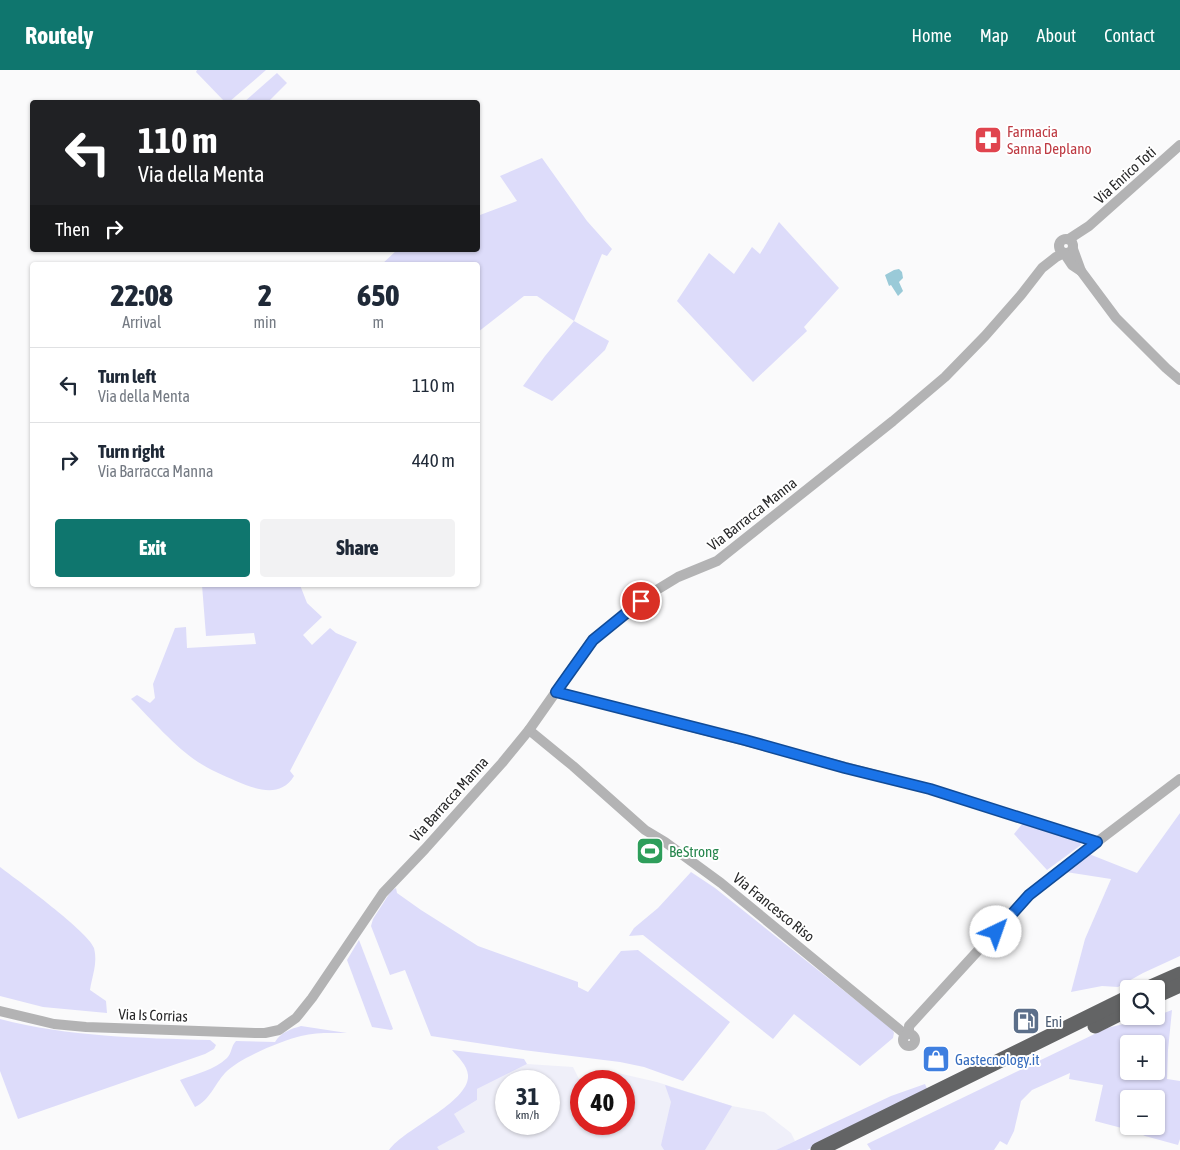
<!DOCTYPE html>
<meta charset="utf-8">
<style>
body{margin:0;font-family:"Asap Condensed",sans-serif;background:#f2f2f3;color:#1f2937;height:100vh;display:flex;flex-direction:column;font-size:19px;white-space:nowrap}
*{box-sizing:border-box;margin:0}
p{font-size:16px;color:#747a83}
.icon{flex:none;width:28px;height:28px;fill:none;stroke:currentColor;stroke-width:2;stroke-linecap:round;stroke-linejoin:round}
.map{position:relative;flex:1;overflow:hidden}
.side{position:absolute;left:30px;top:192px;width:450px;height:325px;display:flex;flex-direction:column;background:#fff;border-radius:5px;box-shadow:0 1px 4px #0004}
.side>*{flex:none}
.banner{position:absolute;left:30px;top:30px;width:450px;height:152px;border-radius:5px;box-shadow:0 1px 4px #0004;background:#202124;color:#fff;overflow:hidden}
.buttons{position:absolute;left:1120px;top:910px;display:grid;gap:10px}
.buttons a{display:grid;place-items:center;width:45px;height:45px;border-radius:5px;background:#fff;box-shadow:0 1px 4px #0004;font-size:25px}
.speed{position:absolute;left:495px;top:1000px;display:flex;gap:10px;font-size:25px;font-weight:700;text-align:center}
.speed>*{display:grid;place-content:center;width:65px;height:65px;border-radius:50%;background:#fff;box-shadow:0 1px 4px #0004;line-height:1}
.speed small{font-size:12px;font-weight:400}
.speed .limit{border:8px solid #d22;background:#fff;color:#111}
.pin{position:absolute;display:grid;place-items:center;width:42px;height:42px;color:#fff;margin:-21px;border:2px solid #fff;border-radius:50%;box-shadow:0 1px 5px #0007}
.me{position:absolute;width:55px;margin:-28px;rotate:42deg;stroke-linejoin:round;filter:drop-shadow(0 0 4px #0008)}
.turn{display:flex;align-items:center;gap:18px;height:105px;padding:0 25px;font-size:22px}
.turn .icon{width:65px;height:65px;stroke-width:2.5}
.turn b{display:block;font-size:35px;line-height:42px}
.then{display:flex;align-items:center;height:48px;padding:0 25px;background:#0003;gap:10px;font-size:19px}
.eta{display:flex;justify-content:space-evenly;align-items:center;height:85px;text-align:center}
.eta b{font-size:30px;font-weight:800;line-height:35px}
.cta{display:flex;gap:10px;margin-top:auto;padding:10px 25px}
.cta a{flex:1;height:58px;border-radius:5px;background:#0f766e;color:#fff;font-size:20px;font-weight:800;line-height:58px;text-align:center}
.cta a+a{background:#f2f2f3;color:#1f2937}
ul{padding:0;list-style:none}
li{display:flex;align-items:center;gap:15px;height:75px;padding:0 25px;border-top:1px solid #e0e1e3}
li div{flex:1}
li b{display:block;font-size:19px}
li em{font-style:normal}
header{display:flex;align-items:center;gap:30px;box-sizing:border-box;height:70px;padding:0 25px;background:#0f766e;color:#fff}
header strong{font-size:24px}
nav{display:flex;gap:28px;margin-inline-start:auto;font-size:18px}
.map>svg:first-child{display:block}
.built{fill:#efeff9;fill-rule:evenodd}
.green{fill:#dddcfa;fill-rule:evenodd}
.water{fill:#9acad8}
.lines{fill:none;stroke-linecap:round;stroke-linejoin:round}
.minor{stroke:#b3b3b4;stroke-width:10}
.highway{stroke:#636465;stroke-width:15}
.route-casing{stroke:#114b97;stroke-width:12}
.route{stroke:#1a73e8;stroke-width:9}
.labels{text-anchor:middle;dominant-baseline:central;stroke-width:4;stroke-linejoin:round;paint-order:stroke}
.health-label{font-size:15px;fill:#be3a42;stroke:#fff;text-anchor:start}
.street-label{font-size:15px;fill:#29292a;stroke:#fff}
.leisure-label{font-size:15px;fill:#27864d;stroke:#fff;text-anchor:start}
.service-label{font-size:15px;fill:#4e5e75;stroke:#fff;text-anchor:start}
.shop-label{font-size:15px;fill:#366cbe;stroke:#fff;text-anchor:start}
</style>
<header>
<strong>Routely</strong>
<nav><a>Home</a><a>Map</a><a>About</a><a>Contact</a></nav>
</header>
<div class="map">
<svg width="1180" height="1080" viewBox="0 0 1180 1080">
<rect width="100%" height="100%" fill="#fafafb"/>
<!-- built -->
<path class="built" d="M 527,994 L 573,997 L 581,1013 L 581,1054 L 624,1054 L 624,1011 L 585,1011 L 609,1001 L 657,1012 L 732,1036 L 764,1042 L 791,1063 L 795,1071 L 776,1080 L 402,1080 L 419,1065 L 477,1030 L 477,1019 ZM 506,1011 L 549,1011 L 549,1054 L 506,1054 Z"/>
<!-- green -->
<g class="green">
<path d="M 197,0 L 266,0 L 229,32 L 225,32 L 196,2 Z"/>
<path d="M 277,3 L 287,13 L 268,32 L 244,32 Z"/>
<path d="M 542,88 L 587,151 L 612,179 L 607,186 L 602,184 L 574,251 L 609,271 L 605,280 L 552,331 L 523,316 L 545,286 L 574,251 L 537,226 L 524,226 L 478,262 L 478,195 L 381,195 L 397,180 L 478,180 L 478,140 L 480,145 L 517,131 L 500,106 Z"/>
<path d="M 779,152 L 839,218 L 804,257 L 807,261 L 753,312 L 677,231 L 709,183 L 734,204 L 752,177 L 760,184 Z"/>
<path d="M 202,515 L 300,515 L 307,533 L 322,547 L 303,565 L 312,575 L 330,558 L 336,563 L 357,572 L 290,701 L 294,706 C 280,729 255,719 236,711 C 223,705 210,700 198,692 C 175,677 151,649 131,629 L 137,625 L 150,633 L 155,628 L 153,614 L 175,558 L 186,557 L 187,578 L 256,574 L 254,563 L 206,566 Z"/>
<path d="M 1180,743 L 1180,886 L 1143,903 L 1118,917 L 1102,916 L 1071,922 L 1085,869 L 1111,809 L 1066,802 L 1089,784 L 1137,803 Z"/>
<path d="M 1023,753 L 1080,771 L 1081,775 L 1047,800 L 1014,764 Z"/>
<path d="M 0,797 C 16,809 90,863 94,878 C 98,893 92,906 90,920 L 106,931 L 107,943 L 43,937 L 0,926 Z"/>
<path d="M 691,802 L 715,818 L 892,959 L 894,963 L 893,968 L 860,996 L 794,944 L 773,969 L 643,865 L 629,866 L 634,858 L 658,838 Z"/>
<path d="M 396,818 L 397,823 L 421,840 L 478,876 L 578,912 L 578,917 L 588,922 L 621,881 L 638,880 L 730,952 L 683,1011 L 644,997 L 620,992 L 523,980 L 431,966 L 405,900 L 390,905 L 371,856 L 373,849 L 391,821 Z"/>
<path d="M 359,870 L 393,959 L 391,960 L 372,957 L 347,890 Z"/>
<path d="M 1172,940 L 1168,980 L 1167,1009 L 1180,1011 L 1180,1069 L 1178,1075 L 1145,1066 L 1137,1062 L 1095,1051 L 1103,1015 L 1069,1009 L 1070,1003 L 1032,1020 L 1021,1031 L 1014,1061 L 1007,1075 L 1000,1071 L 994,1080 L 871,1080 L 867,1074 L 1107,958 L 1156,946 ZM 1129,974 L 1156,974 L 1156,1001 L 1129,1001 ZM 1129,1029 L 1156,1029 L 1156,1056 L 1129,1056 Z"/>
<path d="M 0,949 C 69,967 139,968 210,970 L 216,975 L 214,979 L 205,984 L 18,1049 L 0,1001 Z"/>
<path d="M 301,956 L 347,963 C 332,963 316,962 301,966 C 281,971 239,988 225,1003 C 215,1014 209,1031 195,1037 L 180,1010 C 196,1004 214,1000 227,988 C 232,983 231,976 236,971 L 275,972 C 281,962 291,959 301,956 Z"/>
<path d="M 452,980 L 524,989 L 527,994 L 477,1019 L 477,1030 L 454,1044 L 465,1062 L 437,1077 L 439,1080 L 389,1080 C 405,1058 470,1032 468,1005 C 467,995 458,987 452,980 Z"/>
<path d="M 925,1014 L 928,1021 L 807,1080 L 776,1080 L 891,1026 Z"/>
<path d="M 665,1015 L 732,1036 L 705,1080 L 664,1080 L 661,1075 L 671,1032 Z"/>
</g>
<!-- water -->
<path class="water" d="M 899,199 L 902,202 L 903,208 L 899,212 L 903,221 L 898,226 L 891,215 L 889,216 L 885,205 L 894,200 Z"/>
<g class="lines">
<!-- minor -->
<g class="minor">
<circle cx="1066" cy="176" r="7"/>
<path d="M 1069,169 L 1089,156 L 1180,75"/>
<path d="M 1073,179 L 1081,201 L 1116,248 L 1166,298 L 1180,310"/>
<path d="M 556,622 L 930,719 L 1097,772"/>
<path d="M 529,660 L 573,696 L 645,760 L 665,772 L 721,813 L 906,965"/>
<path d="M 0,941 L 54,954 L 86,957 L 255,963 L 265,963 L 279,960 L 296,948 L 312,928 L 383,823 L 425,779 L 502,693 L 529,660 L 593,569 L 655,521 L 678,507 L 717,491 L 893,351 L 945,307 L 985,266 L 1021,225 L 1042,198 L 1056,187 L 1064,183 L 1072,195 L 1081,201"/>
<path d="M 909,964 L 909,956 L 1029,825 L 1060,800 L 1180,709"/>
<circle cx="909" cy="970" r="6"/>
</g>
<!-- highway -->
<g class="highway">
<path d="M 1146,919 L 1180,904"/>
<path d="M 1156,926 L 1180,915"/>
<path d="M 1095,956 L 1129,939"/>
<path d="M 818,1080 L 1129,927"/>
</g>
</g>
<g class="lines">
<!-- route casing -->
<g class="route-casing">
<path id="route" d="M 641,531 L 593,570 L 556,622 L 745,670 L 845,698 L 930,719 L 1097,772 L 1029,825 L 996,862"/>
</g>
<!-- route -->
<use href="#route" class="route"/>
</g>
<!-- icons -->
<defs>
<g id="pharmacy-square" transform="scale(1.4375)"><rect x="-9" y="-9" width="18" height="18" rx="4" fill="#e0444e" stroke="#fff"/><path d="M-2-6h4v4h4v4h-4v4h-4v-4h-4v-4h4Z" fill="#fff"/></g>
<g id="stadium-square" transform="scale(1.4375)"><rect x="-9" y="-9" width="18" height="18" rx="4" fill="#2e9e5b" stroke="#fff"/><path d="M0-5a6.5 5 0 1 0 0 10a6.5 5 0 1 0 0-10ZM-3.5-1.8h7v3.6h-7Z" fill="#fff"/></g>
<g id="fuel-square" transform="scale(1.4375)"><rect x="-9" y="-9" width="18" height="18" rx="4" fill="#5c6f8a" stroke="#fff"/><path d="M-5.5-6h7V0h2V4h1.3V-2.5L3-4.5l.8-.8L6-3V5H2.5V1h-1V6h-7ZM-4.2-4.7v3.2H.2V-4.7Z" fill="#fff"/></g>
<g id="shop-square" transform="scale(1.4375)"><rect x="-9" y="-9" width="18" height="18" rx="4" fill="#3f7fe0" stroke="#fff"/><path d="M-5-2.5h2.3a2.7 3.5 0 0 1 5.4 0H5L5.5 6h-11ZM-1.5-2.5h3a1.5 2.3 0 0 0-3 0Z" fill="#fff"/></g>
</defs>
<g fill-rule="evenodd">
<use href="#pharmacy-square" x="988" y="70"/>
<use href="#stadium-square" x="650" y="781"/>
<use href="#fuel-square" x="1026" y="951"/>
<use href="#shop-square" x="936" y="989"/>
</g>
<g class="labels">
<!-- health labels -->
<g class="health-label">
<text x="1007" y="61">Farmacia<tspan x="1007" dy="17">Sanna Deplano</tspan></text>
</g>
<!-- street labels -->
<g class="street-label">
<text transform="translate(1125 105) rotate(-42)">Via Enrico Toti</text>
<text transform="translate(752 444) rotate(-38)">Via Barracca Manna</text>
<text transform="translate(449 729) rotate(-48)">Via Barracca Manna</text>
<text transform="translate(774 837) rotate(39)">Via Francesco Riso</text>
<text transform="translate(153 945) rotate(2)">Via Is Corrias</text>
</g>
<!-- leisure labels -->
<g class="leisure-label">
<text x="669" y="781">BeStrong</text>
</g>
<!-- service labels -->
<g class="service-label">
<text x="1045" y="951">Eni</text>
</g>
<!-- shop labels -->
<g class="shop-label">
<text x="955" y="989">Gastecnology.it</text>
</g>
</g>
</svg>
<div class="buttons">
<a><svg class="icon" aria-label="search" viewBox="0 0 24 24"><circle cx="10" cy="10" r="6"/><path d="M15 15l6 6"/></svg></a>
<a>+</a>
<a>−</a>
</div>
<div class="speed"><div>31<small>km/h</small></div><div class="limit">40</div></div>
<div class="pin" style="left:641px;top:531px;background:#d93025"><svg class="icon" aria-label="arrive" viewBox="0 0 24 24"><path d="M6 21V4h12l-3 4 3 4H6"/></svg></div>
<svg class="me" style="left:996px;top:862px" viewBox="-20 -20 40 40"><circle r="19" fill="#fff"/><path d="M0-13L10 11 0 6-10 11z" fill="#1a73e8"/></svg>
<div class="banner">
<div class="turn"><svg class="icon" aria-label="left" viewBox="0 0 24 24"><path d="M17 20v-9H6M10 6l-5 5 5 5"/></svg><div><b>110 m</b>Via della Menta</div></div>
<div class="then">Then<svg class="icon" aria-label="right" viewBox="0 0 24 24"><path d="M7 20v-9h11M14 6l5 5-5 5"/></svg></div>
</div>
<section class="side">
<div class="eta">
<div><b>22:08</b><p>Arrival</p></div>
<div><b>2</b><p>min</p></div>
<div><b>650</b><p>m</p></div>
</div>
<ul>
<li><svg class="icon" aria-label="left" viewBox="0 0 24 24"><path d="M17 20v-9H6M10 6l-5 5 5 5"/></svg><div><b>Turn left</b><p>Via della Menta</p></div><em>110 m</em></li>
<li><svg class="icon" aria-label="right" viewBox="0 0 24 24"><path d="M7 20v-9h11M14 6l5 5-5 5"/></svg><div><b>Turn right</b><p>Via Barracca Manna</p></div><em>440 m</em></li>
</ul>
<div class="cta"><a>Exit</a><a>Share</a></div>
</section>
</div>
